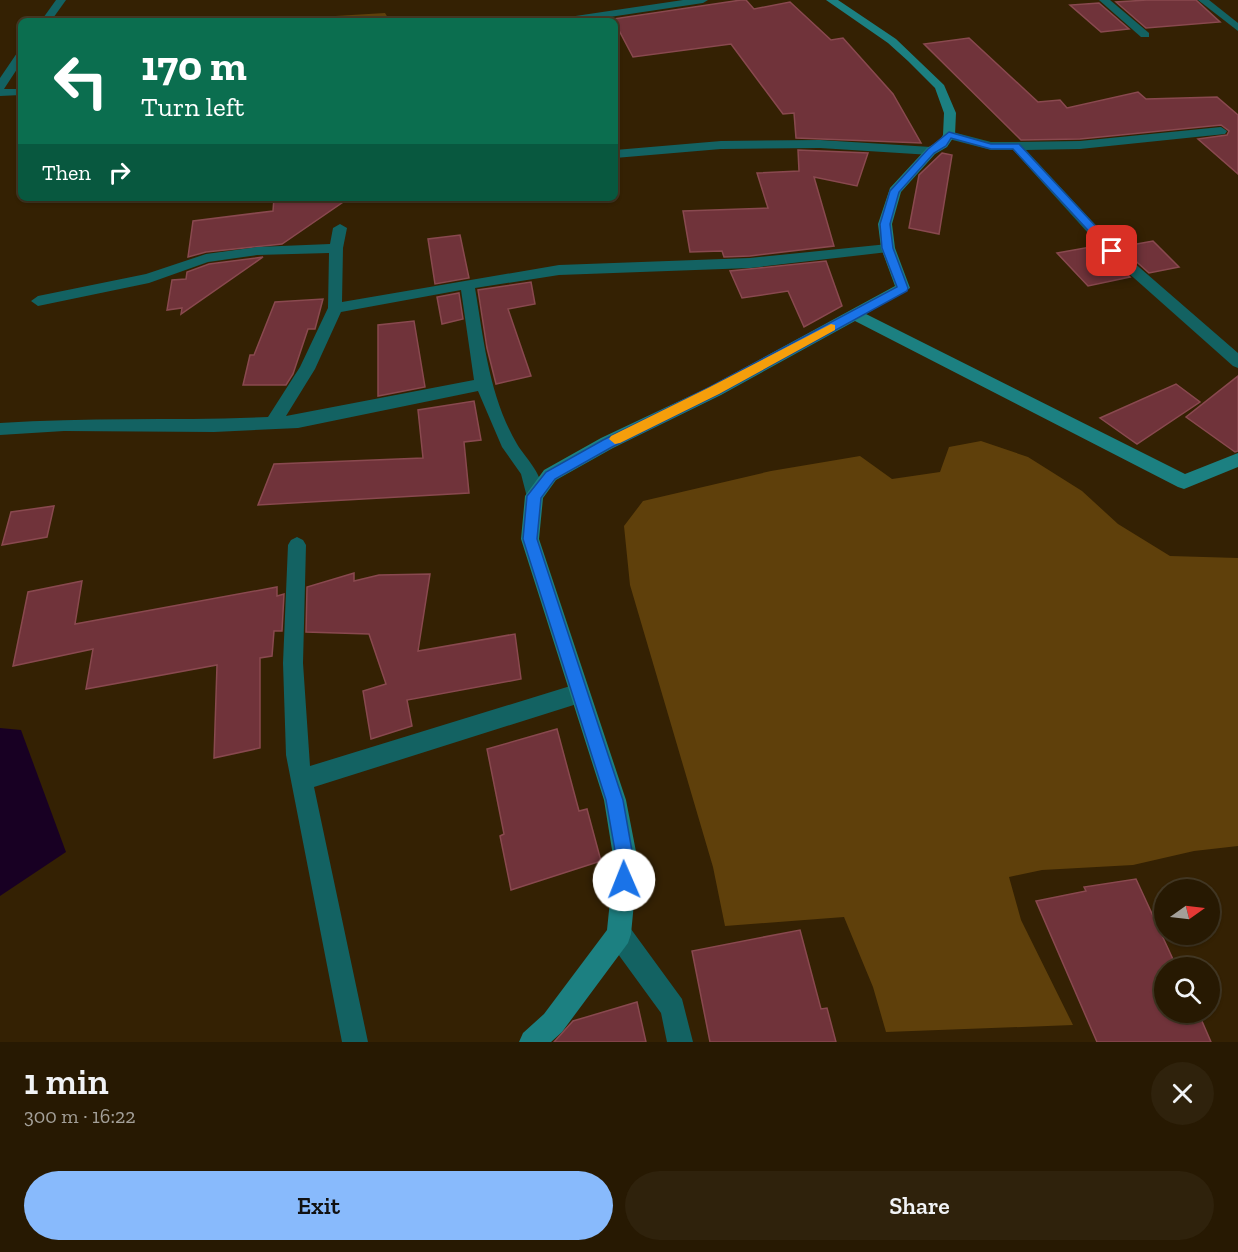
<!DOCTYPE html>
<meta charset="utf-8">
<style>
body{margin:0;font-family:"Zilla Slab",serif;background:#2f220c;color:#f1f3f6;height:100vh;display:flex;flex-direction:column;font-size:22px;white-space:nowrap}
*{box-sizing:border-box;margin:0}
p{font-size:20px;color:#a4a099}
.icon{flex:none;width:33px;height:33px;fill:none;stroke:currentColor;stroke-width:2;stroke-linecap:round;stroke-linejoin:round}
.map{position:relative;height:1042px;overflow:hidden}
.drawer{display:flex;flex-direction:column;background:#271902;flex:1}
.drawer>*{flex:none}
.top-card{position:absolute;left:18px;top:18px;width:600px;height:183px;border-radius:9px;box-shadow:0 2px 4px #0004,0 0 0 2px #433824;background:#0b6e4f;color:#fff;overflow:hidden}
.needle{width:39px;rotate:76deg}
.fabs{position:absolute;left:1154px;top:879px;display:grid;gap:12px}
.fabs a{display:grid;place-items:center;width:66px;height:66px;border-radius:50%;background:#271902;box-shadow:0 2px 4px #0004,0 0 0 2px #433824;font-size:30px}
.pin{position:absolute;display:grid;place-items:center;width:51px;height:51px;color:#fff;margin:-26px;border-radius:12px;box-shadow:0 3px 9px #0006}
.me{position:absolute;width:66px;margin:-33px;rotate:359deg;stroke-linejoin:round;filter:drop-shadow(0 0 4px #0008)}
.turn{display:flex;align-items:center;gap:21px;height:126px;padding:0 24px;font-size:27px}
.turn .icon{width:78px;height:78px;stroke-width:2.5}
.turn b{display:block;font-size:42px;line-height:51px}
.then{display:flex;align-items:center;height:57px;padding:0 24px;background:#0003;gap:12px;font-size:22px}
.round{display:grid;place-items:center;flex:none;width:63px;height:63px;border-radius:32px;background:#2f220c}
.summary{display:flex;align-items:center;justify-content:space-between;height:102px;padding:0 24px}
h1{font-size:36px;font-weight:600;line-height:45px}
.action{display:flex;gap:12px;margin-top:auto;padding:12px 24px}
.action a{flex:1;height:69px;border-radius:36px;background:#88bafc;color:#111;font-size:24px;font-weight:600;line-height:69px;text-align:center}
.action a+a{background:#2f220c;color:#f1f3f6}
.map>svg:first-child{display:block}
.green{fill:#5f400b}
.water{fill:#180023}
.building{fill:#70333a;stroke:#89494f;stroke-width:1.5}
.lines{fill:none;stroke-linecap:round;stroke-linejoin:round}
.street{fill:#136262;fill-rule:evenodd}
.secondary{fill:#1c8081;fill-rule:evenodd}
.route{fill:#1a73e8;stroke:#114b97;stroke-width:1.5}
.slow{fill:#f59e0b}
</style>
<div class="map">
<svg width="1238" height="1042" viewBox="0 0 1238 1042">
<rect width="100%" height="100%" fill="#342103"/>
<!-- green -->
<g class="green">
<path d="M 385,13 L 390,21 L 316,21 L 335,16 Z"/>
<path d="M 981,441 L 1028,457 L 1082,491 L 1118,524 L 1170,556 L 1238,558 L 1238,846 L 1194,851 L 1133,865 L 1042,870 L 1009,877 L 1021,920 L 1073,1025 L 886,1032 L 873,987 L 844,917 L 725,926 L 713,867 L 630,585 L 624,526 L 643,501 L 771,471 L 860,456 L 892,479 L 940,472 L 949,447 Z"/>
</g>
<!-- water -->
<path class="water" d="M 0,728 L 21,730 L 66,852 L 0,896 Z"/>
<!-- building -->
<g class="building">
<path d="M 741,0 L 746,0 L 754,9 L 790,2 L 831,40 L 843,38 L 893,94 L 921,143 L 796,138 L 794,113 L 783,114 L 731,44 L 633,57 L 613,19 Z"/>
<path d="M 1147,0 L 1196,0 L 1220,22 L 1146,28 L 1116,2 Z"/>
<path d="M 1099,3 L 1129,29 L 1101,32 L 1070,5 Z"/>
<path d="M 969,38 L 1038,102 L 1060,100 L 1067,108 L 1138,92 L 1146,99 L 1217,97 L 1238,115 L 1238,174 L 1198,139 L 1227,135 L 1229,131 L 1221,125 L 1080,139 L 1021,140 L 924,44 Z"/>
<path d="M 798,150 L 868,153 L 857,186 L 814,177 L 834,246 L 750,256 L 724,257 L 722,251 L 690,252 L 683,211 L 768,208 L 757,173 L 799,171 Z"/>
<path d="M 942,153 L 952,155 L 939,234 L 909,228 L 919,175 Z"/>
<path d="M 274,198 L 349,198 L 282,244 L 206,252 L 188,257 L 193,221 L 273,211 Z"/>
<path d="M 460,235 L 469,278 L 435,284 L 428,239 Z"/>
<path d="M 1153,241 L 1179,267 L 1149,273 L 1120,247 Z"/>
<path d="M 1096,246 L 1106,256 L 1130,277 L 1088,286 L 1057,253 Z"/>
<path d="M 263,257 L 181,314 L 182,308 L 167,310 L 172,280 L 186,279 L 187,272 L 209,264 Z"/>
<path d="M 826,261 L 842,306 L 804,327 L 788,291 L 742,298 L 730,271 Z"/>
<path d="M 531,282 L 535,304 L 508,309 L 531,376 L 496,384 L 487,348 L 478,290 Z"/>
<path d="M 459,293 L 463,319 L 442,324 L 437,297 Z"/>
<path d="M 323,299 L 315,329 L 308,329 L 293,374 L 286,385 L 243,385 L 250,355 L 254,355 L 275,302 Z"/>
<path d="M 414,321 L 425,387 L 378,396 L 378,325 Z"/>
<path d="M 1238,376 L 1238,451 L 1235,452 L 1186,417 Z"/>
<path d="M 1176,384 L 1200,402 L 1137,444 L 1100,418 Z"/>
<path d="M 474,401 L 481,440 L 464,442 L 469,493 L 258,505 L 274,464 L 423,458 L 418,410 Z"/>
<path d="M 54,506 L 47,537 L 2,545 L 11,512 Z"/>
<path d="M 354,573 L 354,581 L 379,575 L 430,574 L 418,651 L 515,634 L 521,679 L 407,700 L 412,726 L 371,739 L 363,691 L 386,684 L 369,634 L 306,632 L 307,587 Z"/>
<path d="M 82,581 L 75,624 L 277,587 L 277,596 L 284,594 L 282,631 L 274,631 L 272,656 L 260,658 L 260,748 L 214,758 L 217,665 L 86,689 L 93,649 L 13,666 L 28,592 Z"/>
<path d="M 557,729 L 579,811 L 587,809 L 601,861 L 511,890 L 500,836 L 504,834 L 487,749 Z"/>
<path d="M 1136,879 L 1177,968 L 1164,968 L 1164,1012 L 1198,1012 L 1211,1042 L 1097,1042 L 1036,901 L 1086,891 L 1084,887 Z"/>
<path d="M 800,930 L 821,1009 L 827,1008 L 836,1042 L 710,1042 L 692,951 Z"/>
<path d="M 637,1002 L 646,1042 L 554,1042 L 573,1021 Z"/>
</g>
<g class="lines">
<!-- street -->
<g class="street">
<path d="M 56,0 L 66,0 L 51,21 L 41,21 Z"/>
<path d="M 683,0 L 708,0 L 703,3 L 583,21 L 557,21 L 562,18 Z"/>
<path d="M 1099,0 L 1110,0 L 1149,33 L 1149,37 L 1141,37 Z"/>
<path d="M 1198,0 L 1209,0 L 1238,23 L 1238,31 Z"/>
<path d="M 235,16 L 239,17 L 240,21 L 230,21 L 231,17 Z"/>
<path d="M 21,52 L 21,63 L 4,89 L 21,89 L 21,95 L 0,96 L 0,78 L 17,53 Z"/>
<path d="M 1221,127 L 1227,131 L 1225,134 L 1080,149 L 1026,150 L 1117,248 L 1238,353 L 1238,368 L 1233,366 L 1107,254 L 1013,150 L 991,150 L 945,138 L 943,135 L 949,131 L 991,142 L 1016,142 L 1080,141 Z"/>
<path d="M 820,140 L 931,147 L 937,151 L 931,155 L 820,148 L 721,149 L 615,158 L 615,150 L 721,141 Z"/>
<path d="M 340,224 L 347,228 L 343,248 L 342,302 L 559,265 L 750,258 L 888,244 L 895,248 L 888,252 L 750,268 L 559,275 L 475,288 C 484,341 489,396 517,444 C 526,459 550,481 540,501 L 534,503 L 528,501 L 521,474 L 502,447 L 478,391 L 298,428 L 214,432 L 64,431 L 0,435 L 0,423 C 89,417 179,421 268,417 L 300,367 L 328,308 L 329,253 L 257,255 L 208,262 L 149,283 L 38,306 L 31,301 L 38,296 L 146,274 L 206,254 L 257,247 L 330,244 L 333,228 ZM 461,290 L 474,380 L 286,416 L 315,369 L 341,312 Z"/>
<path d="M 297,537 L 303,540 L 306,545 L 303,663 L 310,766 L 580,683 L 587,686 L 590,693 L 587,700 L 580,703 L 314,787 L 368,1042 L 342,1042 L 286,755 L 283,663 L 288,545 L 291,540 Z"/>
<path d="M 619,922 L 628,925 L 682,999 L 693,1042 L 667,1042 L 661,1013 L 610,943 L 607,934 L 610,925 Z"/>
</g>
<!-- secondary -->
<path class="secondary" d="M 826,0 L 838,0 L 896,39 L 944,85 L 956,113 L 955,135 L 947,147 L 935,154 L 901,192 L 892,224 L 895,248 L 910,288 L 866,314 L 1185,474 L 1238,453 L 1238,467 L 1184,489 L 1178,487 L 855,321 L 721,395 L 613,448 L 556,480 L 543,498 L 539,539 L 626,800 L 638,862 L 631,934 L 628,943 L 562,1032 L 551,1042 L 519,1042 L 523,1033 L 544,1014 L 607,930 L 614,862 L 604,800 L 521,539 L 525,496 L 544,470 L 601,438 L 709,387 L 895,286 L 881,248 L 878,224 L 890,188 L 927,148 L 939,141 L 943,135 L 944,113 L 935,88 L 908,61 L 888,43 Z"/>
</g>
<!-- route -->
<path class="route" d="M 949,132 L 991,144 L 1019,144 L 1116,248 L 1116,253 L 1109,253 L 1013,149 L 991,149 L 951,138 L 946,146 L 934,153 L 899,192 L 890,224 L 893,248 L 908,288 L 907,291 L 719,394 L 612,447 L 555,479 L 541,498 L 537,539 L 623,800 L 634,862 L 630,886 L 624,889 L 618,886 L 615,880 L 617,862 L 606,800 L 523,539 L 527,496 L 546,472 L 603,440 L 710,387 L 897,287 L 882,248 L 880,224 L 890,191 L 928,149 Z"/>
<!-- slow -->
<path class="slow" d="M 831,324 L 835,325 L 835,330 L 719,394 L 620,443 L 615,444 L 609,439 L 611,436 L 710,387 Z"/>
</svg>
<div class="fabs">
<a><svg class="needle" viewBox="-14 -14 28 28"><path d="M0-13l5 13h-10z" fill="#e53935"/><path d="M0 13l5-13h-10z" fill="#a4a099"/></svg></a>
<a><svg class="icon" aria-label="search" viewBox="0 0 24 24"><circle cx="10" cy="10" r="6"/><path d="M15 15l6 6"/></svg></a>
</div>
<div class="pin" style="left:1112px;top:251px;background:#d93025"><svg class="icon" aria-label="arrive" viewBox="0 0 24 24"><path d="M6 21V4h12l-3 4 3 4H6"/></svg></div>
<svg class="me" style="left:624px;top:880px" viewBox="-20 -20 40 40"><circle r="19" fill="#fff"/><path d="M0-13L10 11 0 6-10 11z" fill="#1a73e8"/></svg>
<div class="top-card">
<div class="turn"><svg class="icon" aria-label="left" viewBox="0 0 24 24"><path d="M17 20v-9H6M10 6l-5 5 5 5"/></svg><div><b>170 m</b>Turn left</div></div>
<div class="then">Then<svg class="icon" aria-label="right" viewBox="0 0 24 24"><path d="M7 20v-9h11M14 6l5 5-5 5"/></svg></div>
</div>
</div>
<section class="drawer">
<div class="summary"><div><h1>1 min</h1><p>300 m · 16:22</p></div><a class="round"><svg class="icon" aria-label="close" viewBox="0 0 24 24"><path d="M6 6l12 12M18 6L6 18"/></svg></a></div>
<div class="action"><a>Exit</a><a>Share</a></div>
</section>
